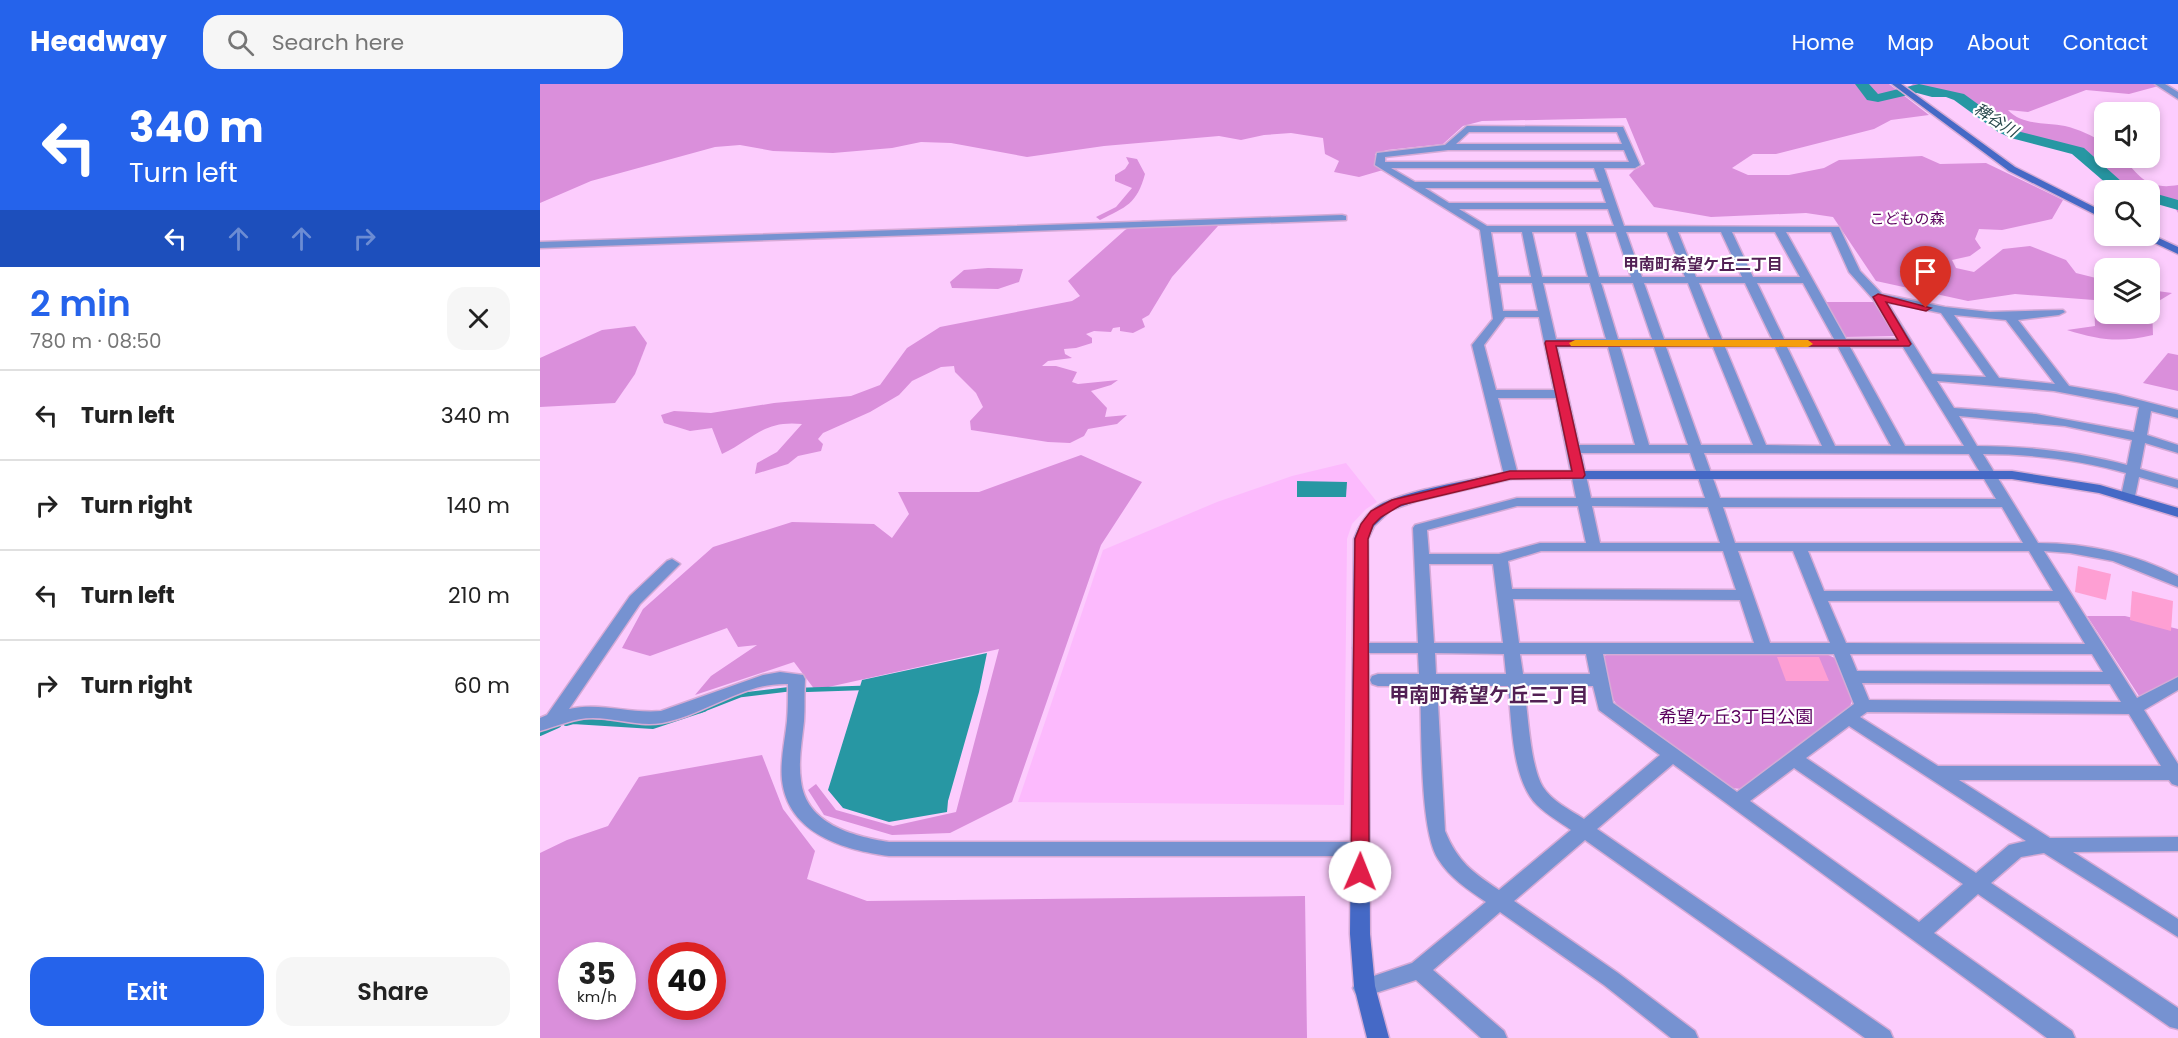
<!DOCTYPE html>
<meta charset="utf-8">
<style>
body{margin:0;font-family:Poppins,"Noto Sans JP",sans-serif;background:#f6f6f6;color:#222;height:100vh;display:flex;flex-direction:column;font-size:22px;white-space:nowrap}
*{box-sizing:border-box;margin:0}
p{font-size:20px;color:#767676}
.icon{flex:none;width:33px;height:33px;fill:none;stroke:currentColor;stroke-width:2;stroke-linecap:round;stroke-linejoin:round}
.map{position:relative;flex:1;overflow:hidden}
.side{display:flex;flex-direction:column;background:#fff;width:540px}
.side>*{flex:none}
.guide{background:#2563eb;color:#fff;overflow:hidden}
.controls{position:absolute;left:1554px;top:18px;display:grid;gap:12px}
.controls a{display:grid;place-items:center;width:66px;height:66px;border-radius:12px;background:#fff;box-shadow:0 3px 9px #0003;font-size:30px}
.speed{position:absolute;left:18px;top:858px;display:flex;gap:12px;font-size:30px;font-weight:700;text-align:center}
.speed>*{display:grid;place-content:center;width:78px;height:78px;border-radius:50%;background:#fff;box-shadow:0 3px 9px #0003;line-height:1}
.speed small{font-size:15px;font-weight:400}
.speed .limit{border:9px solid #d22;background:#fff;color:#111}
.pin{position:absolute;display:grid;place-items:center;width:51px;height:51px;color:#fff;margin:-62px -26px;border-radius:50% 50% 50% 0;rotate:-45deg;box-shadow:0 0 6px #0007}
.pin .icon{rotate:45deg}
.me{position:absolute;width:66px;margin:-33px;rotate:1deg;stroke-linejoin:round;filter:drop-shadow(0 0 4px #0008)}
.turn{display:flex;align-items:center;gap:21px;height:126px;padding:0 30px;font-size:27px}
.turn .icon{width:78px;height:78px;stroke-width:2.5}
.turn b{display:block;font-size:42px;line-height:51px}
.lanes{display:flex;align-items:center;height:57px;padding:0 30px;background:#0003;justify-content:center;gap:30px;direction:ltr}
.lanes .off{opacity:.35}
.round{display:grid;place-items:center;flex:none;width:63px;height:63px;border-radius:18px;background:#f6f6f6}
.head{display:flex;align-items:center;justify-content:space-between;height:102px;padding:0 30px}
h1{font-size:36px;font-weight:600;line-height:45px;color:#2563eb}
.button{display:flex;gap:12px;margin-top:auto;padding:12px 30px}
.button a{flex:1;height:69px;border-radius:18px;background:#2563eb;color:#fff;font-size:24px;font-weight:600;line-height:69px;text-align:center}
.button a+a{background:#f6f6f6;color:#222}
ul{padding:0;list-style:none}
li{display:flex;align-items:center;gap:18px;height:90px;padding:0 30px;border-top:2px solid #e0e0e0}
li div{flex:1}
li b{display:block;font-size:22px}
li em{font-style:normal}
header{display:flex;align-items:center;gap:36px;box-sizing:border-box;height:84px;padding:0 30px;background:#2563eb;color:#fff}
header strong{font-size:28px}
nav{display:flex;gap:33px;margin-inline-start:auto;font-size:21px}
.search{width:420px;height:54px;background:#f6f6f6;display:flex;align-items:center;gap:15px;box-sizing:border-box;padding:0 21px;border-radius:18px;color:#767676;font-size:22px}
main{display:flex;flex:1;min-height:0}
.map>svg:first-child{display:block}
.built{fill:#fcbafd}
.green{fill:#da8fdb;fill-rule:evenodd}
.water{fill:#2797a3}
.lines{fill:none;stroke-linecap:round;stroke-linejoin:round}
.stream-far1{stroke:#2797a3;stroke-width:4.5}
.stream{stroke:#2797a3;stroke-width:6}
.river{fill:#2797a3;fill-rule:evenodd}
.building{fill:#fe9fd3}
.street-casing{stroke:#d5aad6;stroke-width:3}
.secondary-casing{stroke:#d5aad6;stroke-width:3}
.street{fill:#7692d1;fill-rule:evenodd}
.secondary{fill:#4569c6;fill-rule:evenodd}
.route{fill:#e11d48;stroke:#92132f;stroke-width:1.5}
.slow{fill:#f59e0b}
.labels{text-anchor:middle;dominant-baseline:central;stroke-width:4.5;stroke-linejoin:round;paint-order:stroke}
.far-park-label{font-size:15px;fill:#5a015e;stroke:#fff}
.far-water-label{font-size:16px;font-style:italic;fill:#28484c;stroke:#fff}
.far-neighbourhood-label{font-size:16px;font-weight:bold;fill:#522054;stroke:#fff}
.park-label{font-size:18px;fill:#5a015e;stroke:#fff}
.neighbourhood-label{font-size:20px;font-weight:bold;fill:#522054;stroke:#fff}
</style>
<header>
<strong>Headway</strong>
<div class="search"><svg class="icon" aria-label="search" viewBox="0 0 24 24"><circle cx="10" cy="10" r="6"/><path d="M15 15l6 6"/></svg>Search here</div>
<nav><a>Home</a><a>Map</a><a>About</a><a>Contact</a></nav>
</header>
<main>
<section class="side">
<div class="guide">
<div class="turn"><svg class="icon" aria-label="left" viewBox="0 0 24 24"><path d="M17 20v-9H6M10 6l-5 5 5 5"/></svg><div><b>340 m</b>Turn left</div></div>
<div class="lanes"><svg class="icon" aria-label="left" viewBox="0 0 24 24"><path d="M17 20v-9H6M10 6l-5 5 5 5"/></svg><svg class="icon off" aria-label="ahead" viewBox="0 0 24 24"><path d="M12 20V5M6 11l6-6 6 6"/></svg><svg class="icon off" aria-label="ahead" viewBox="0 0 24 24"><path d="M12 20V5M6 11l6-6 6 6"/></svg><svg class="icon off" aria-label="right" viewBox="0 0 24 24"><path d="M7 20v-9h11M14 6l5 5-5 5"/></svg></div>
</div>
<div class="head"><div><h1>2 min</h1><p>780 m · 08:50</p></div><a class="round"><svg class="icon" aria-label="close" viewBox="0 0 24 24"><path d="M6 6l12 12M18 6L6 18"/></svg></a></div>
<ul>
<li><svg class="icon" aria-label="left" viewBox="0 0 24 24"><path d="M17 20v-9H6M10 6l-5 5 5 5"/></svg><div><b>Turn left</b></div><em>340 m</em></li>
<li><svg class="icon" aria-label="right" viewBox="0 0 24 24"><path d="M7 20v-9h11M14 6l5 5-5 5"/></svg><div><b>Turn right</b></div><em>140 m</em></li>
<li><svg class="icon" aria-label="left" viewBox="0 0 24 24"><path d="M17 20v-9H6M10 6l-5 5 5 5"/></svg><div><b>Turn left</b></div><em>210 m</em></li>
<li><svg class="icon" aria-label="right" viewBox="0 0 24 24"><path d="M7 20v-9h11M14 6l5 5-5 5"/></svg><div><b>Turn right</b></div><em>60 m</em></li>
</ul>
<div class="button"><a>Exit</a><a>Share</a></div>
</section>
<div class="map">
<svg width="1638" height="954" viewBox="0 0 1638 954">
<rect width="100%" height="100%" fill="#fcccfd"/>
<!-- built -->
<path class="built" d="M 806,379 L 837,418 L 826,425 L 812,440 L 807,455 L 804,721 L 478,718 L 563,466 L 677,418 L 752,392 Z"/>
<!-- green -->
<g class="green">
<path d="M 0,0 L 1349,0 L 1389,31 L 1351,36 L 1334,45 L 1236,70 L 1213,70 L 1192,84 L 1208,91 L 1249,91 L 1284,84 L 1299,76 L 1382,72 L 1400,80 L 1446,79 L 1523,116 L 1512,135 L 1462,146 L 1439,145 L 1435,155 L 1441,164 L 1430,172 L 1412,176 L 1416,184 L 1434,188 L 1463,165 L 1490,162 L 1526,176 L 1536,189 L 1564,196 L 1564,230 L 1610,230 L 1610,206 L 1632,209 L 1612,221 L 1613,251 C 1580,259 1559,256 1527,246 L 1555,242 L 1554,216 L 1475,210 L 1428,217 L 1336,197 L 1293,133 L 1266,129 L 1171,133 L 1114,123 L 1089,91 L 1094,86 L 1105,80 L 1086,34 L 942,37 L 923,42 L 903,60 L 847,66 L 835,70 L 835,81 L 843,86 L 819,93 L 794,88 L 799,77 L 785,70 L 783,54 L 751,49 L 724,51 L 701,56 L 679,52 L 564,62 L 487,73 L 411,59 L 381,58 L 352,64 L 293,69 L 233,67 L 200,61 L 175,63 L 51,97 L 0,119 Z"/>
<path d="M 1373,0 L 1626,0 L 1589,10 L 1546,6 L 1488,28 L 1468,26 C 1483,42 1506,38 1525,42 C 1538,45 1553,52 1564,59 L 1564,74 L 1584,74 C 1599,94 1610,106 1638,101 L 1638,129 L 1631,116 L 1610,111 L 1610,106 L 1590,106 L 1561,95 L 1537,65 L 1453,44 L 1408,8 L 1373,7 L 1369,3 Z"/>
<path d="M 586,73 L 597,75 L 605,90 C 597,120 586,123 560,136 L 556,133 L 576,123 L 592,104 L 575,97 L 575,91 L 585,85 L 589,79 Z"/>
<path d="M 603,136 L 664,136 L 678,142 L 632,193 L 609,231 L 602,235 L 605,243 L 593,249 L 580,247 L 580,243 L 573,244 L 571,248 L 554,247 L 546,250 L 552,254 L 552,259 L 536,264 L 524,265 L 525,270 L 532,274 L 508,277 L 502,282 L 516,282 L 537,288 L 532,298 L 538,300 L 578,296 L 571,301 L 551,307 L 567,324 L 565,333 L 587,331 L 577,340 L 548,345 L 544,352 L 530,359 L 508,358 L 431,346 L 430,337 L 443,323 L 436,309 L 415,288 L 414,282 L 401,283 L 372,297 L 359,311 L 330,328 L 283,349 L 278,355 L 283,360 L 281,367 L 258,372 L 248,380 L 215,390 L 217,379 L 237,368 L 262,340 C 223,336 214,355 182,370 L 172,344 L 150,347 L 124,339 L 121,331 L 134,327 L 171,329 L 234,319 L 311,312 L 340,301 L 367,264 L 400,243 L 532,217 L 540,212 L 528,197 L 585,146 Z"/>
<path d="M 448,184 L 483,185 L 479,198 L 458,205 L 412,204 L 410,198 L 424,186 Z"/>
<path d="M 1285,218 L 1334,218 L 1356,252 L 1303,253 Z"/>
<path d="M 95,242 L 107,259 L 95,290 L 75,319 L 0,323 L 0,274 L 62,246 Z"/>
<path d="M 1628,269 L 1638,271 L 1638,307 L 1603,299 Z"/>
<path d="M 541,371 L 602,398 L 561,461 L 472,718 L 410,749 L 352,751 L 284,731 L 268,706 L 276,700 L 296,726 L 353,742 L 416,728 L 459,565 L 275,606 L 254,578 L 155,611 L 171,592 L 217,561 L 198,563 L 187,544 L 110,572 L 82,564 L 103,525 L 173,463 L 252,438 L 334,440 L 352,454 L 369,430 L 358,408 L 439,408 Z"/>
<path d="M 1547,532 L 1585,532 L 1638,545 L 1638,594 L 1601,615 Z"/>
<path d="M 1069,569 L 1284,569 L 1297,575 L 1313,614 L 1309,625 L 1203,705 L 1188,704 L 1079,624 L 1071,612 L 1062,574 Z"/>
<path d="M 222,671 L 243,725 L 275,767 L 267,795 L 327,817 L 765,812 L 767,954 L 0,954 L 0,769 L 27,756 L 68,742 L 99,693 ZM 32,872 L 82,872 L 82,922 L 32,922 ZM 122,872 L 172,872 L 172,922 L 122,922 Z"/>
</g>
<!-- water -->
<g class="water">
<path d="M 757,397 L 807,398 L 806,413 L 757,413 Z"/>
<path d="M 447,569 L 439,608 L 408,717 L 407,728 L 349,738 L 303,724 L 288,706 L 322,596 Z"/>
</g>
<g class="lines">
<!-- stream-far1 -->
<g class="stream-far1">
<path d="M 260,606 L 320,604"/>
<path d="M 160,627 L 201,611 L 251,605"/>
</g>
<!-- stream -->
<g class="stream">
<path d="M 26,639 L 33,637 L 113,642 L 164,625"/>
<path d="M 0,649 L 18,641"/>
</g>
<!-- river -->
<g class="river">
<path d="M 1315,0 L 1329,0 L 1338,10 L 1379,0 L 1424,10 L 1468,42 L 1481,48 L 1544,64 L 1591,106 L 1574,106 L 1532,70 L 1471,54 L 1458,48 L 1414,16 L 1406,13 L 1392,13 L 1377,9 L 1338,18 L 1327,16 Z"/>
<path d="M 1610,108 L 1638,116 L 1638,126 L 1610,118 Z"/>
</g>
</g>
<!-- building -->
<g class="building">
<path d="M 1538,482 L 1571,490 L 1566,516 L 1535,508 Z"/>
<path d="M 1592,507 L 1633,517 L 1631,547 L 1590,536 Z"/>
<path d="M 1237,573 L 1279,573 L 1289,597 L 1246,597 Z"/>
</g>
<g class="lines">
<!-- street casing -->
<g class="street-casing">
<g id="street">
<path d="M 1615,0 L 1625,0 L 1638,8 L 1638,15 Z"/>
<path d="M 927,42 L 1083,43 L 1100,81 L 1095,84 L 1064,84 L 1084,142 L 1299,143 L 1320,187 L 1342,210 L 1405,223 L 1450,228 L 1523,226 L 1525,228 L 1519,231 L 1478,236 L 1529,302 L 1576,310 L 1638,326 L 1638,334 L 1611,327 L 1607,351 L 1638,361 L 1638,369 L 1605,359 L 1600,385 L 1638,396 L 1638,404 L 1599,393 L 1595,412 L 1588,416 L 1581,412 L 1586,389 C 1540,376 1490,370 1443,370 L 1498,459 C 1547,459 1595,470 1638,492 L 1638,503 L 1573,477 L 1530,469 L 1504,467 L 1597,614 L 1638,593 L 1638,606 L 1604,626 L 1638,680 L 1638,702 L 1632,700 L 1629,696 L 1419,696 L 1510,754 L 1638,753 L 1638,767 L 1533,768 L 1638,835 L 1638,853 L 1504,769 L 1481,773 L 1451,799 L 1638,924 L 1638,945 L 1630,943 L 1438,810 L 1394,849 L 1532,947 L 1535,954 L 1507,954 L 1133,680 L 1057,745 L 1350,947 L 1353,954 L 1325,954 L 1045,756 L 974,817 L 1078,889 L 1155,947 L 1158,954 L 1131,954 L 1064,901 L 960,828 L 893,886 L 964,947 L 967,954 L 941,954 L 876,896 L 823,913 L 816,910 L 813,904 L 816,898 L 872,879 L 946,818 C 927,805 910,794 898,775 C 879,745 882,642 880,602 L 838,602 L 832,600 L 830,596 L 832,592 L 838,590 L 879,590 L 878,569 L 821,569 L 815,568 L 813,564 L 815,560 L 821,559 L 878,559 L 873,444 L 875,441 L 977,414 L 1036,414 L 1016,314 L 958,314 L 978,391 L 971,395 L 964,391 L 932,261 L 953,235 L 940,146 L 835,81 L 837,69 L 905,61 ZM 929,48 L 1077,48 L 1082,60 L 916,60 ZM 908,66 L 1084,66 L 1089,78 L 845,78 L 845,73 ZM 851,84 L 1054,84 L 1059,98 L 875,98 ZM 885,104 L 1061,104 L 1066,119 L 909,119 ZM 919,125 L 1068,125 L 1074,142 L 947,142 ZM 951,148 L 982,148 L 991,193 L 958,193 ZM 992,148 L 1036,148 L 1048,193 L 1002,193 ZM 1046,148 L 1076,148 L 1091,193 L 1059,193 ZM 1086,148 L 1127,148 L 1145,193 L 1102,193 ZM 1138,148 L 1181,148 L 1202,193 L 1156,193 ZM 1192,148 L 1235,148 L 1260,193 L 1213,193 ZM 1246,148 L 1291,148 L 1309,188 L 1333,215 L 1358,255 L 1306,255 ZM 959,199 L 992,199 L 998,227 L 963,227 ZM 1003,199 L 1050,199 L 1066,255 L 1016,255 ZM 1061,199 L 1093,199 L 1112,255 L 1078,255 ZM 1104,199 L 1148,199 L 1170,255 L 1124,255 ZM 1159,199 L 1205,199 L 1232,255 L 1182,255 ZM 1217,199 L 1263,199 L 1294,255 L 1244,255 ZM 1347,218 L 1401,229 L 1446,293 L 1392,290 ZM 1414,231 L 1466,236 L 1515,300 L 1459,294 ZM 965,233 L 999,233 L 1014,306 L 956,306 L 944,261 ZM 1017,263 L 1068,263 L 1095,361 L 1039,361 ZM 1080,263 L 1114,263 L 1148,361 L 1109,361 ZM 1126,263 L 1173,263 L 1213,361 L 1161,361 ZM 1185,263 L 1235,263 L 1282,362 L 1226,361 ZM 1247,263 L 1298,263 L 1351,362 L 1295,362 ZM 1310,263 L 1363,263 L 1424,362 L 1365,362 ZM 1397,297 L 1514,307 L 1599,323 L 1594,348 L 1496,330 L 1414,324 ZM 1419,332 L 1525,342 L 1592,356 L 1587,381 C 1539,368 1487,362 1437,362 ZM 1041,369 L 1150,369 L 1165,414 L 1051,414 ZM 1164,369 L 1429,370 L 1456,415 L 1180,414 ZM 977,422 L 1038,422 L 1046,459 L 1000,459 L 959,470 L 889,470 L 887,446 ZM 1052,422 L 1168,423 L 1180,459 L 1060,459 ZM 1183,423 L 1462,423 L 1483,459 L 1195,459 ZM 1001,467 L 1183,467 L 1196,506 L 972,505 L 968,477 ZM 1198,467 L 1253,467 L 1290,559 L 1230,559 ZM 1268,467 L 1489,467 L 1513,507 L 1284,507 ZM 889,480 L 953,480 L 963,559 L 894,559 ZM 973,515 L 1200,516 L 1214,559 L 979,559 ZM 1288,517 L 1519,517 L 1545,560 L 1306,559 ZM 895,569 L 964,570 L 966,590 L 896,590 ZM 980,570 L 1046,570 L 1050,590 L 983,590 ZM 1063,570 L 1294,570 L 1314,620 L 1197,708 L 1073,619 ZM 1310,570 L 1552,570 L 1563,588 L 1317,587 ZM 1322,599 L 1570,600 L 1581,618 L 1329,616 ZM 897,602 L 968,602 C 972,637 971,695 997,721 C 1007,731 1020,738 1031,746 L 959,806 C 932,788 918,778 905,747 ZM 984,602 L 1053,602 L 1059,626 L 1120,671 L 1044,735 C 1030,726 1012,717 1003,703 C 990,682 988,628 984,602 ZM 1327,628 L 1589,630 L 1621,682 L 1398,682 L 1320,633 ZM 1309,642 L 1486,757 L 1469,761 L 1436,789 L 1266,674 ZM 1254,684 L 1423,800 L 1379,838 L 1210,717 Z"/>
<path d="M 802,131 L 806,132 L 806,136 L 0,164 L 0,158 Z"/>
<path d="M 132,475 L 140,480 L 100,520 L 29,625 C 60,618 90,630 121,627 L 223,591 L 240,588 L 263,591 L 265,595 C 264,609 265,623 264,637 C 262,657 258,677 261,697 C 266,740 312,752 349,758 L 821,758 L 828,760 L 830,765 L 828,770 L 821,772 L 349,772 C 304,766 248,750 242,696 C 240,676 245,657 247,637 C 248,625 248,612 248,600 C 204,598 165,631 122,639 C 99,643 76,634 53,634 C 34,634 18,642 0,647 L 0,634 L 7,631 L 90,512 L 127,477 Z"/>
</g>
</g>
<!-- secondary casing -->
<g class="secondary-casing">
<g id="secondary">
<path d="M 1352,0 L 1361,0 L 1475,83 L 1564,128 L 1564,135 L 1469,87 Z"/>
<path d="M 1610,150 L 1638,163 L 1638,170 L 1600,152 Z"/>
<path d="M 971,387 L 1472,387 L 1560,401 L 1638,424 L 1638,433 L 1559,409 L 1472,395 L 971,395 L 877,417 L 851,426 L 834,442 L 828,455 L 830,850 L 835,902 L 849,954 L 827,954 L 814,902 L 810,850 L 814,455 C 819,441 828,426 843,419 C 876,404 934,396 971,387 Z"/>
</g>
</g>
<!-- street -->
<use href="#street" class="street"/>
<!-- secondary -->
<use href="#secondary" class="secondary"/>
</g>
<!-- route -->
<path class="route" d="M 1338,210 L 1391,224 L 1386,227 L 1346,218 L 1371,260 L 1369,262 L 1016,262 L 1045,391 L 1043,394 L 970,395 L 861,421 L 841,433 L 833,441 L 828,455 L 829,788 L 826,793 L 820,795 L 814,793 L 811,788 L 815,455 L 821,440 L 831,427 L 852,416 L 970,387 L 1032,387 L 1005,259 L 1006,257 L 1358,256 L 1333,213 Z"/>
<!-- slow -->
<path class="slow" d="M 1035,256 L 1268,256 L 1273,260 L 1268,263 L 1031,262 L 1029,259 Z"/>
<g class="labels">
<!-- far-park labels -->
<g class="far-park-label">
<text x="1367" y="134">こどもの森</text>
</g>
<!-- far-water labels -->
<g class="far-water-label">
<text transform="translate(1456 36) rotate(32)">稗谷川</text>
</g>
<!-- far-neighbourhood labels -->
<g class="far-neighbourhood-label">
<text x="1163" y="180">甲南町希望ケ丘二丁目</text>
</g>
<!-- park labels -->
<g class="park-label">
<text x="1196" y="632">希望ヶ丘3丁目公園</text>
</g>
<!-- neighbourhood labels -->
<g class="neighbourhood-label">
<text x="949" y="611">甲南町希望ケ丘三丁目</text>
</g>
</g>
</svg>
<div class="controls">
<a><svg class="icon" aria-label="sound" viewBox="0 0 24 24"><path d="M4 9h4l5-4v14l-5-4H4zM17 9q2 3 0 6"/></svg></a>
<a><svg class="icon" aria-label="search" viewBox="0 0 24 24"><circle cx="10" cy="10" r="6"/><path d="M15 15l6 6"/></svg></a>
<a><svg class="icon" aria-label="layers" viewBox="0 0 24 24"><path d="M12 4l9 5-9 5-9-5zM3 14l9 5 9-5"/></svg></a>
</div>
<div class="speed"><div>35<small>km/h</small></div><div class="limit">40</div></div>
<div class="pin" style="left:1386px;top:224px;background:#d93025"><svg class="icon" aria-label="arrive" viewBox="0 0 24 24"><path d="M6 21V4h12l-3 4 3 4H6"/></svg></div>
<svg class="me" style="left:820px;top:788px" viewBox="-20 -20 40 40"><circle r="19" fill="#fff"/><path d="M0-13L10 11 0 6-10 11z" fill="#e11d48"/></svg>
</div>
</main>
